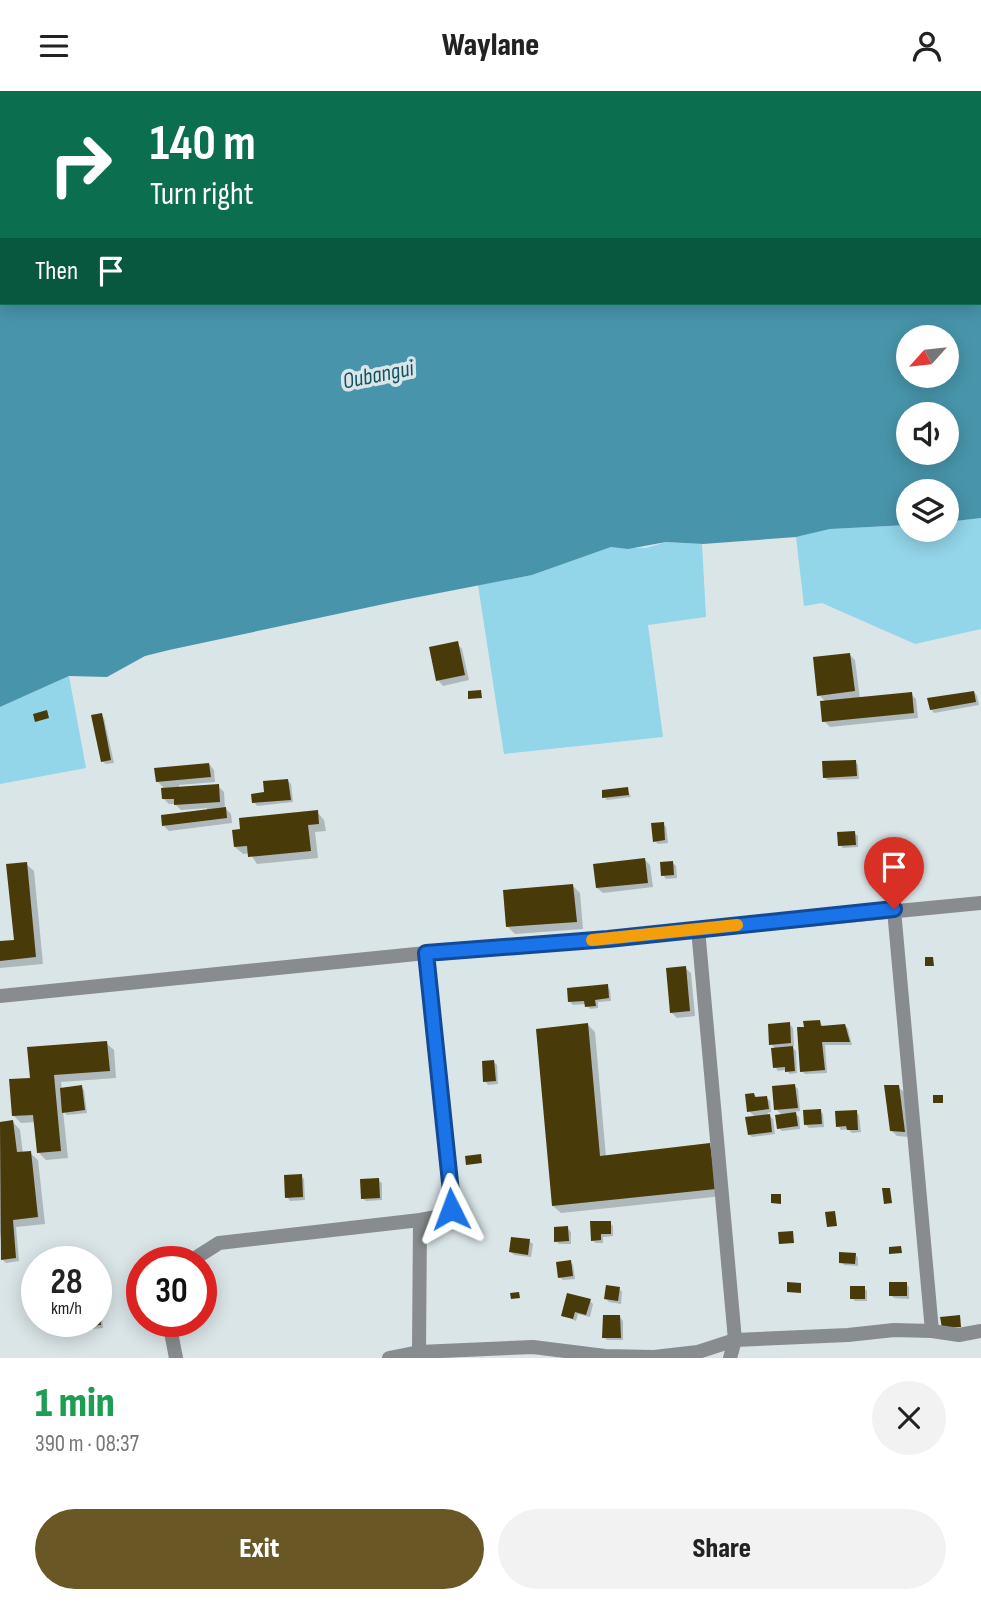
<!DOCTYPE html>
<meta charset="utf-8">
<style>
body{margin:0;font-family:"Sofia Sans Condensed",sans-serif;background:#f2f2f2;color:#222;height:100vh;display:flex;flex-direction:column;font-size:26px;white-space:nowrap}
*{box-sizing:border-box;margin:0}
p{font-size:23px;color:#767676}
.icon{flex:none;width:38px;height:38px;fill:none;stroke:currentColor;stroke-width:2;stroke-linecap:round;stroke-linejoin:round}
.map{position:relative;height:1267px;overflow:hidden}
.details{display:flex;flex-direction:column;background:#fff;flex:1}
.details>*{flex:none}
.banner{position:absolute;left:0px;top:0px;width:982px;height:214px;box-shadow:0 4px 18px #0003;background:#0b6e4f;color:#fff;overflow:hidden}
.needle{width:46px;rotate:243deg}
.buttons{position:absolute;left:896px;top:234px;display:grid;gap:14px}
.buttons a{display:grid;place-items:center;width:63px;height:63px;border-radius:50%;background:#fff;box-shadow:0 4px 18px #0003;font-size:35px}
.speed{position:absolute;left:21px;top:1155px;display:flex;gap:14px;font-size:35px;font-weight:700;text-align:center}
.speed>*{display:grid;place-content:center;width:91px;height:91px;border-radius:50%;background:#fff;box-shadow:0 4px 18px #0003;line-height:1}
.speed small{font-size:18px;font-weight:400}
.speed .limit{border:10px solid #d22;background:#fff;color:#111}
.pin{position:absolute;display:grid;place-items:center;width:60px;height:60px;color:#fff;margin:-72px -30px;border-radius:50% 50% 50% 0;rotate:-45deg;box-shadow:0 0 7px #0007}
.pin .icon{rotate:45deg}
.me{position:absolute;width:77px;margin:-38px;rotate:357deg;stroke-linejoin:round;filter:drop-shadow(0 0 5px #0008)}
.turn{display:flex;align-items:center;gap:24px;height:147px;padding:0 35px;font-size:32px}
.turn .icon{width:91px;height:91px;stroke-width:2.5}
.turn b{display:block;font-size:49px;line-height:60px}
.then{display:flex;align-items:center;height:66px;padding:0 35px;background:#0003;gap:14px;font-size:26px}
.round{display:grid;place-items:center;flex:none;width:74px;height:74px;border-radius:37px;background:#f2f2f2}
.summary{display:flex;align-items:center;justify-content:space-between;height:119px;padding:0 35px}
h1{font-size:42px;font-weight:800;line-height:52px;color:#1e9e55}
.primary-button{display:flex;gap:14px;margin-top:auto;padding:14px 35px}
.primary-button a{flex:1;height:80px;border-radius:42px;background:#695725;color:#fff;font-size:28px;font-weight:800;line-height:80px;text-align:center}
.primary-button a+a{background:#f2f2f2;color:#222}
header{display:flex;justify-content:space-between;align-items:center;height:91px;padding:0 35px;background:#fff;font-size:32px;font-weight:800}
.map>svg:first-child{display:block}
.green{fill:#93d5e9}
.water{fill:#4895ab;fill-rule:evenodd}
.shadow{fill:#0003}
.building{fill:#493a09}
.lines{fill:none;stroke-linecap:round;stroke-linejoin:round}
.minor{stroke:#888c8e;stroke-width:14}
.route-casing{stroke:#114b97;stroke-width:18}
.route{stroke:#1a73e8;stroke-width:12}
.slow{stroke:#f59e0b;stroke-width:12}
.labels{text-anchor:middle;dominant-baseline:central;stroke-width:7;stroke-linejoin:round;paint-order:stroke}
.water-label{font-size:23px;font-style:italic;fill:#115363;stroke:#dae5e8}
</style>
<header><svg class="icon" aria-label="menu" viewBox="0 0 24 24"><path d="M4 6h16M4 12h16M4 18h16"/></svg>Waylane<svg class="icon" aria-label="person" viewBox="0 0 24 24"><circle cx="12" cy="8" r="4"/><path d="M4 21q1-7 8-7t8 7"/></svg></header>
<div class="map">
<svg width="981" height="1267" viewBox="0 0 981 1267">
<rect width="100%" height="100%" fill="#dae5e8"/>
<!-- green -->
<g class="green">
<path d="M 0,0 L 332,0 L 2,2 L 0,95 Z"/>
<path d="M 981,427 L 981,538 L 915,553 L 822,512 L 804,515 L 796,446 L 830,438 L 908,434 L 908,439 L 947,439 L 947,431 Z"/>
<path d="M 666,451 L 702,453 L 706,526 L 648,534 L 663,646 L 504,663 L 478,494 L 532,484 L 611,456 L 646,457 Z"/>
<path d="M 69,585 L 86,677 L 0,693 L 0,616 Z"/>
</g>
<!-- water -->
<path class="water" d="M 332,0 L 981,0 L 981,427 L 947,431 L 947,401 L 908,401 L 908,434 L 830,438 L 796,446 L 703,453 L 666,451 L 628,458 L 611,456 L 532,484 L 398,510 L 169,559 L 145,565 L 107,586 L 69,585 L 0,616 L 0,95 L 2,94 L 2,212 L 980,212 L 980,2 L 324,2 ZM 908,247 L 947,247 L 947,285 L 908,285 ZM 908,324 L 947,324 L 947,362 L 908,362 Z"/>
<!-- shadow -->
<g class="shadow">
<path d="M 457,552 L 462,558 L 469,589 L 443,595 L 438,589 Z"/>
<path d="M 850,564 L 855,569 L 860,608 L 911,603 L 916,608 L 918,627 L 830,636 L 824,630 L 826,611 L 819,604 Z"/>
<path d="M 974,601 L 977,605 L 979,614 L 934,622 L 931,618 Z"/>
<path d="M 101,624 L 104,627 L 114,672 L 106,673 L 102,670 Z"/>
<path d="M 855,670 L 858,674 L 859,688 L 828,689 L 824,686 Z"/>
<path d="M 209,673 L 214,679 L 215,691 L 179,694 L 179,697 L 218,695 L 224,701 L 225,717 L 231,723 L 232,732 L 169,740 L 164,735 L 207,720 L 207,717 L 181,719 L 175,713 L 169,713 L 164,708 L 163,696 L 157,690 Z"/>
<path d="M 288,690 L 291,693 L 293,711 L 257,715 L 254,711 Z"/>
<path d="M 627,698 L 631,706 L 607,709 L 604,706 Z"/>
<path d="M 317,721 L 324,729 L 326,740 L 315,741 L 318,767 L 257,773 L 250,762 L 243,763 L 235,756 Z"/>
<path d="M 663,733 L 666,736 L 668,752 L 658,753 L 655,750 Z"/>
<path d="M 854,742 L 858,745 L 858,756 L 843,757 L 840,754 Z"/>
<path d="M 645,769 L 650,774 L 653,796 L 603,802 L 597,797 Z"/>
<path d="M 672,771 L 676,775 L 677,787 L 666,788 L 663,784 Z"/>
<path d="M 26,773 L 34,780 L 43,873 L 0,877 L 0,852 L 16,851 Z"/>
<path d="M 573,795 L 580,802 L 583,838 L 515,843 L 508,836 Z"/>
<path d="M 685,877 L 691,882 L 695,925 L 677,927 L 672,922 Z"/>
<path d="M 607,895 L 610,899 L 611,910 L 598,911 L 598,917 L 590,918 L 586,913 L 573,914 L 570,911 Z"/>
<path d="M 820,931 L 823,936 L 845,934 L 848,938 L 852,954 L 825,954 L 827,982 L 805,983 L 802,980 Z"/>
<path d="M 587,933 L 595,941 L 606,1066 L 709,1054 L 717,1061 L 723,1105 L 561,1122 L 553,1115 Z"/>
<path d="M 789,933 L 793,937 L 794,955 L 791,955 L 796,960 L 797,982 L 790,983 L 786,979 L 778,980 L 775,976 L 776,958 L 771,953 Z"/>
<path d="M 106,952 L 114,959 L 116,987 L 61,991 L 62,999 L 81,996 L 84,999 L 87,1022 L 67,1024 L 63,1020 L 68,1067 L 46,1069 L 38,1061 L 36,1031 L 21,1032 L 14,1025 L 32,988 Z"/>
<path d="M 494,971 L 497,974 L 498,993 L 488,994 L 485,990 Z"/>
<path d="M 794,995 L 798,998 L 800,1020 L 793,1021 L 799,1026 L 800,1038 L 782,1040 L 779,1037 L 782,1024 L 776,1018 Z"/>
<path d="M 898,996 L 904,1001 L 910,1046 L 897,1045 L 891,1039 Z"/>
<path d="M 754,1003 L 758,1008 L 767,1007 L 770,1010 L 771,1021 L 767,1022 L 773,1028 L 775,1043 L 752,1046 L 749,1043 L 755,1026 L 749,1020 Z"/>
<path d="M 820,1020 L 823,1023 L 824,1036 L 809,1037 L 806,1034 Z"/>
<path d="M 856,1021 L 859,1024 L 861,1041 L 852,1042 L 848,1038 L 841,1039 L 838,1035 Z"/>
<path d="M 13,1031 L 20,1039 L 23,1063 L 30,1062 L 38,1069 L 45,1133 L 16,1136 L 19,1170 L 6,1172 L 3,1169 L 0,1141 L 0,1033 Z"/>
<path d="M 301,1085 L 304,1088 L 305,1109 L 290,1110 L 287,1106 Z"/>
<path d="M 378,1089 L 382,1092 L 382,1109 L 366,1110 L 362,1107 Z"/>
<path d="M 610,1132 L 613,1135 L 613,1145 L 603,1146 L 603,1152 L 596,1152 L 592,1149 Z"/>
<path d="M 567,1137 L 571,1141 L 571,1153 L 559,1153 L 556,1150 Z"/>
<path d="M 529,1150 L 533,1153 L 531,1166 L 514,1164 L 511,1161 Z"/>
<path d="M 855,1163 L 858,1167 L 858,1175 L 844,1174 L 841,1171 Z"/>
<path d="M 570,1171 L 573,1174 L 575,1188 L 563,1189 L 560,1186 Z"/>
<path d="M 906,1193 L 909,1196 L 909,1208 L 894,1207 L 891,1204 Z"/>
<path d="M 864,1197 L 867,1200 L 867,1210 L 855,1210 L 852,1207 Z"/>
<path d="M 619,1198 L 622,1201 L 621,1213 L 609,1211 L 606,1208 Z"/>
<path d="M 590,1210 L 593,1213 L 590,1226 L 578,1223 L 576,1230 L 563,1224 Z"/>
<path d="M 98,1213 L 101,1216 L 103,1237 L 93,1238 L 89,1234 L 96,1230 Z"/>
<path d="M 620,1226 L 623,1230 L 623,1249 L 607,1249 L 604,1246 Z"/>
<path d="M 50,1230 L 83,1230 L 83,1236 L 56,1238 Z"/>
</g>
<!-- building -->
<g class="building">
<path d="M 458,550 L 465,584 L 436,590 L 429,556 Z"/>
<path d="M 850,562 L 855,600 L 817,605 L 813,566 Z"/>
<path d="M 481,599 L 482,607 L 468,608 L 468,600 Z"/>
<path d="M 974,600 L 976,611 L 930,619 L 927,607 Z"/>
<path d="M 912,601 L 914,622 L 822,631 L 820,610 Z"/>
<path d="M 47,619 L 49,627 L 35,631 L 33,623 Z"/>
<path d="M 102,622 L 111,669 L 101,671 L 91,624 Z"/>
<path d="M 856,669 L 857,685 L 823,687 L 822,670 Z"/>
<path d="M 209,672 L 211,686 L 156,691 L 154,677 Z"/>
<path d="M 288,688 L 291,709 L 252,712 L 251,703 L 264,701 L 263,690 Z"/>
<path d="M 219,693 L 220,711 L 174,714 L 174,708 L 162,708 L 161,697 Z"/>
<path d="M 628,696 L 629,704 L 602,707 L 602,699 Z"/>
<path d="M 226,716 L 227,727 L 162,735 L 161,724 Z"/>
<path d="M 318,719 L 319,733 L 308,734 L 311,760 L 248,766 L 247,755 L 234,756 L 232,739 L 240,738 L 239,727 Z"/>
<path d="M 664,731 L 665,749 L 653,751 L 651,732 Z"/>
<path d="M 855,740 L 856,754 L 838,755 L 837,741 Z"/>
<path d="M 645,767 L 648,792 L 596,797 L 593,773 Z"/>
<path d="M 673,770 L 674,784 L 661,785 L 660,771 Z"/>
<path d="M 27,771 L 36,866 L 0,870 L 0,850 L 14,849 L 6,773 Z"/>
<path d="M 573,793 L 577,831 L 506,836 L 503,799 Z"/>
<path d="M 925,866 L 933,866 L 934,875 L 925,875 Z"/>
<path d="M 686,875 L 690,920 L 670,922 L 666,877 Z"/>
<path d="M 608,893 L 609,907 L 595,909 L 596,915 L 585,916 L 584,910 L 568,911 L 567,897 Z"/>
<path d="M 820,929 L 821,935 L 845,933 L 850,951 L 822,951 L 825,979 L 800,981 L 797,936 L 804,936 L 803,930 Z"/>
<path d="M 790,931 L 791,952 L 769,954 L 768,933 Z"/>
<path d="M 588,932 L 600,1065 L 710,1052 L 716,1098 L 552,1115 L 536,938 Z"/>
<path d="M 107,950 L 110,980 L 54,984 L 61,1060 L 37,1062 L 33,1024 L 12,1025 L 9,988 L 30,987 L 27,956 Z"/>
<path d="M 793,955 L 795,980 L 785,981 L 785,976 L 773,977 L 771,957 Z"/>
<path d="M 494,969 L 496,990 L 483,991 L 482,970 Z"/>
<path d="M 795,993 L 798,1017 L 774,1019 L 772,995 Z"/>
<path d="M 82,994 L 85,1019 L 62,1022 L 60,997 Z"/>
<path d="M 884,994 L 899,994 L 905,1041 L 890,1040 Z"/>
<path d="M 754,1002 L 755,1006 L 767,1005 L 769,1018 L 747,1021 L 745,1003 Z"/>
<rect x="933" y="1004" width="10" height="8"/>
<path d="M 821,1018 L 822,1033 L 804,1034 L 803,1019 Z"/>
<path d="M 857,1019 L 858,1039 L 847,1039 L 846,1035 L 836,1036 L 835,1020 Z"/>
<path d="M 796,1021 L 798,1035 L 777,1038 L 775,1024 Z"/>
<path d="M 770,1023 L 772,1041 L 748,1044 L 745,1026 Z"/>
<path d="M 13,1029 L 17,1061 L 31,1060 L 38,1126 L 13,1129 L 16,1167 L 1,1169 L 0,1031 Z"/>
<path d="M 481,1063 L 482,1072 L 466,1074 L 465,1065 Z"/>
<path d="M 302,1083 L 303,1106 L 285,1107 L 284,1084 Z"/>
<path d="M 379,1087 L 380,1107 L 361,1108 L 360,1088 Z"/>
<path d="M 882,1097 L 890,1097 L 892,1112 L 884,1113 Z"/>
<path d="M 771,1103 L 781,1103 L 781,1113 L 771,1112 Z"/>
<path d="M 835,1120 L 837,1135 L 827,1136 L 825,1121 Z"/>
<path d="M 590,1130 L 611,1130 L 611,1143 L 601,1143 L 601,1149 L 591,1150 Z"/>
<path d="M 568,1135 L 569,1150 L 554,1151 L 554,1136 Z"/>
<path d="M 793,1140 L 794,1152 L 779,1153 L 778,1141 Z"/>
<path d="M 511,1146 L 530,1148 L 528,1164 L 509,1161 Z"/>
<path d="M 901,1155 L 902,1162 L 889,1163 L 889,1156 Z"/>
<path d="M 839,1161 L 856,1162 L 855,1173 L 839,1172 Z"/>
<path d="M 571,1169 L 573,1185 L 558,1187 L 556,1171 Z"/>
<path d="M 33,1183 L 35,1194 L 27,1196 L 25,1185 Z"/>
<path d="M 787,1191 L 801,1192 L 801,1202 L 787,1201 Z"/>
<rect x="889" y="1191" width="18" height="14"/>
<path d="M 606,1194 L 620,1196 L 618,1210 L 604,1208 Z"/>
<rect x="850" y="1195" width="15" height="13"/>
<path d="M 519,1201 L 520,1207 L 511,1208 L 510,1202 Z"/>
<path d="M 567,1202 L 591,1208 L 586,1224 L 575,1221 L 573,1228 L 561,1225 Z"/>
<path d="M 96,1210 L 98,1210 L 101,1234 L 88,1235 L 87,1230 L 96,1230 Z"/>
<path d="M 603,1224 L 620,1224 L 621,1247 L 602,1247 Z"/>
<path d="M 960,1224 L 961,1236 L 942,1237 L 940,1226 Z"/>
</g>
<g class="lines">
<!-- minor -->
<g class="minor">
<path d="M 894,819 L 932,1240"/>
<path d="M 698,838 L 735,1249 L 730,1267"/>
<path d="M 0,905 L 426,862 L 608,848 L 981,812"/>
<path d="M 189,1171 L 219,1152 L 420,1129 L 442,1125 L 451,1118 L 451,1101 L 426,862"/>
<path d="M 171,1230 L 170,1236 L 176,1267"/>
<path d="M 419,1261 L 420,1129"/>
<path d="M 389,1267 L 419,1261 L 533,1256 L 605,1265 L 654,1266 L 698,1261 L 735,1249 L 848,1244 L 894,1239 L 932,1240 L 959,1244 L 981,1240"/>
</g>
</g>
<g class="lines">
<!-- route casing -->
<g class="route-casing">
<path id="route" d="M 451,1118 L 451,1101 L 426,862 L 608,848 L 894,818"/>
</g>
<!-- route -->
<use href="#route" class="route"/>
<!-- slow -->
<path class="slow" d="M 592,849 L 737,834"/>
</g>
<g class="labels">
<!-- water labels -->
<g class="water-label">
<text transform="translate(378 284) rotate(-11)">Oubangui</text>
</g>
</g>
</svg>
<div class="buttons">
<a><svg class="needle" viewBox="-14 -14 28 28"><path d="M0-13l5 13h-10z" fill="#e53935"/><path d="M0 13l5-13h-10z" fill="#767676"/></svg></a>
<a><svg class="icon" aria-label="sound" viewBox="0 0 24 24"><path d="M4 9h4l5-4v14l-5-4H4zM17 9q2 3 0 6"/></svg></a>
<a><svg class="icon" aria-label="layers" viewBox="0 0 24 24"><path d="M12 4l9 5-9 5-9-5zM3 14l9 5 9-5"/></svg></a>
</div>
<div class="speed"><div>28<small>km/h</small></div><div class="limit">30</div></div>
<div class="pin" style="left:894px;top:818px;background:#d93025"><svg class="icon" aria-label="arrive" viewBox="0 0 24 24"><path d="M6 21V4h12l-3 4 3 4H6"/></svg></div>
<svg class="me" style="left:451px;top:1118px" viewBox="-20 -20 40 40"><path d="M0-17L14 15 0 8-14 15z" fill="#1a73e8" stroke="#fff" stroke-width="4"/></svg>
<div class="banner">
<div class="turn"><svg class="icon" aria-label="right" viewBox="0 0 24 24"><path d="M7 20v-9h11M14 6l5 5-5 5"/></svg><div><b>140 m</b>Turn right</div></div>
<div class="then">Then<svg class="icon" aria-label="arrive" viewBox="0 0 24 24"><path d="M6 21V4h12l-3 4 3 4H6"/></svg></div>
</div>
</div>
<section class="details">
<div class="summary"><div><h1>1 min</h1><p>390 m · 08:37</p></div><a class="round"><svg class="icon" aria-label="close" viewBox="0 0 24 24"><path d="M6 6l12 12M18 6L6 18"/></svg></a></div>
<div class="primary-button"><a>Exit</a><a>Share</a></div>
</section>
